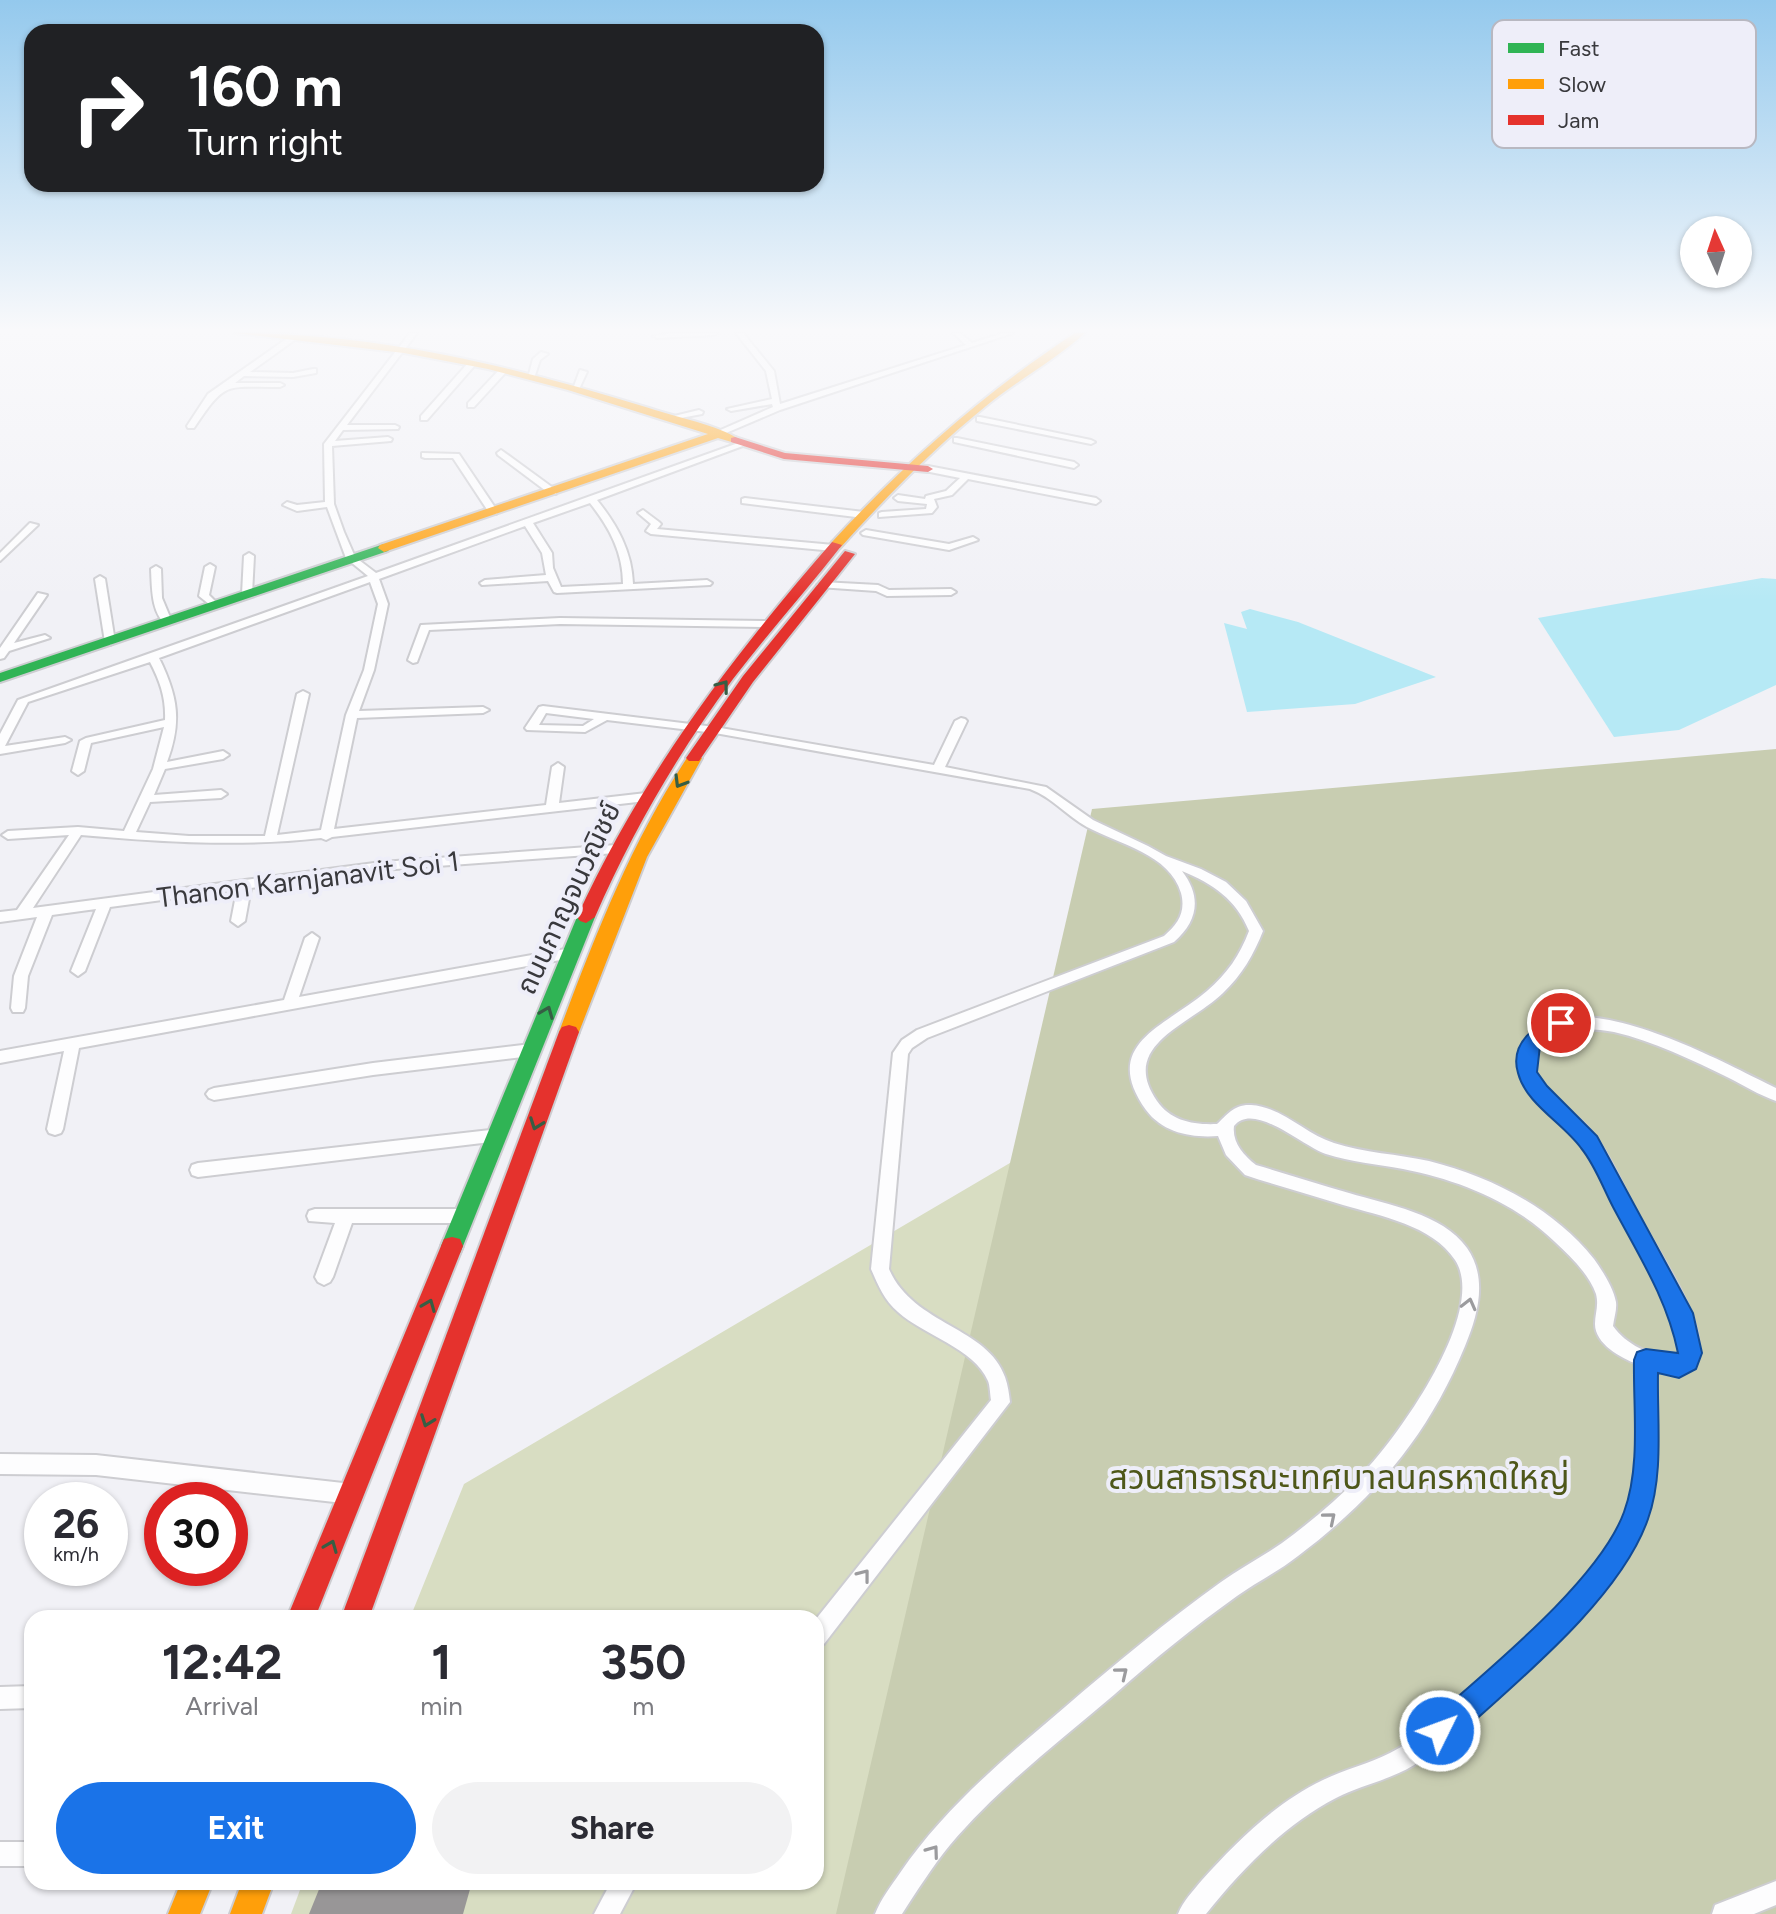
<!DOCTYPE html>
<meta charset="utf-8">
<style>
body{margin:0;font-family:Figtree,"Noto Sans Thai",sans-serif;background:#f2f2f3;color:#2b2b33;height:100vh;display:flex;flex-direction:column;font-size:30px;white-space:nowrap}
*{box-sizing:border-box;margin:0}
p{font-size:26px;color:#7c7c81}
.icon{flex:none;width:44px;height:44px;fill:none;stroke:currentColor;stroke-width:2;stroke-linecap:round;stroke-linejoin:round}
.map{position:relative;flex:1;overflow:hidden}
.side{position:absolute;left:24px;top:1610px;width:800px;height:280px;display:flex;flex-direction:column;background:#fff;border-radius:24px;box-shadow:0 2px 6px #0004}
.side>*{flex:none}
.top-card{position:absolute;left:24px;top:24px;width:800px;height:168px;border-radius:24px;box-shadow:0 2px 6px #0004;background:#202124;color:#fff;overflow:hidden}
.needle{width:52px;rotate:357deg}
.controls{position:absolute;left:1680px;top:216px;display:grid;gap:16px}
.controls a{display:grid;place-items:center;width:72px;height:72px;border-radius:50%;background:#fff;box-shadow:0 2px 6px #0004;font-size:40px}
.speed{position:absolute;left:24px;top:1482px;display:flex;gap:16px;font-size:40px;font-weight:700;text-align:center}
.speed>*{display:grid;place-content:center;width:104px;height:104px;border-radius:50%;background:#fff;box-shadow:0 2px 6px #0004;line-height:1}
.speed small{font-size:20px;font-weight:400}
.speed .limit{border:12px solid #d22;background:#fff;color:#111}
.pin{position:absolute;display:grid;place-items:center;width:68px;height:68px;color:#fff;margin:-34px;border:4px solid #fff;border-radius:50%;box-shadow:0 2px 8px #0007}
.me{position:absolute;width:88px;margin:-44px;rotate:48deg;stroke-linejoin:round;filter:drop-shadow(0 0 6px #0008)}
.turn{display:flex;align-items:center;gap:28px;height:168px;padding:0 32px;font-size:36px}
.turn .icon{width:104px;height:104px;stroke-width:2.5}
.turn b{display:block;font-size:56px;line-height:68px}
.eta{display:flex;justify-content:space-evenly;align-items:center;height:136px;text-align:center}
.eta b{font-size:48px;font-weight:700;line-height:56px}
.button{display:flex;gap:16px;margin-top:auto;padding:16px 32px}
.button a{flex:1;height:92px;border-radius:48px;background:#1a73e8;color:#fff;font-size:32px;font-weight:700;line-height:92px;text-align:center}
.button a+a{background:#f2f2f3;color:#2b2b33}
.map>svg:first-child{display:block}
.green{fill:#d8ddc2}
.forest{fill:#c8cdb1}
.water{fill:#b6e9f5}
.building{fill:#989697}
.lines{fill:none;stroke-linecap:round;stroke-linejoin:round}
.street-casing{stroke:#cdcdd1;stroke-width:4}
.fast-casing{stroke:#cdcdd1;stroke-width:4}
.slow-casing{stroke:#cdcdd1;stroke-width:4}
.jam-casing{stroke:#cdcdd1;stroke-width:4}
.street{fill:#fdfdfe;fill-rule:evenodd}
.fast{fill:#30b455;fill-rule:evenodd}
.slow{fill:#ff9f0a;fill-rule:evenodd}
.jam{fill:#e5322d;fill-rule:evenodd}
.oneway{stroke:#365e44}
.oneway2{stroke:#9b9b9e}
.route{fill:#1a73e8;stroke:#114b97;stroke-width:2}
.labels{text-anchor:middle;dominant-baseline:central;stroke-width:8;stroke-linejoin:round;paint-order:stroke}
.street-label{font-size:28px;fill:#39393d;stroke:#eeeef9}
.near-park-label{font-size:34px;fill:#4e5719;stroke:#eeeef9}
.key{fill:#eeeef9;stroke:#b8b8c1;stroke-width:2}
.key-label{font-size:22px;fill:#39393d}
</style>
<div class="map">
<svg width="1776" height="1914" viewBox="0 0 1776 1914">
<rect width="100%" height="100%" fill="#f1f1f6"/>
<!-- green -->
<path class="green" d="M 1578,829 L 1776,1914 L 291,1914 L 303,1882 L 816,1882 L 816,1618 L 410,1618 L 464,1484 Z"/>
<!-- forest -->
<path class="forest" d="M 1776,749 L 1776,1914 L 836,1914 L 1092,809 Z"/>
<!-- water -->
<g class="water">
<path d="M 1762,578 L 1776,579 L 1776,685 L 1679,730 L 1614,737 L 1538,618 Z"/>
<path d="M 1250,609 L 1298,622 L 1436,677 L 1355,704 L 1247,712 L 1224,623 L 1247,629 L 1241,612 Z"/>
</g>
<!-- building -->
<path class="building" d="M 322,1882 L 472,1882 L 463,1914 L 309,1914 Z"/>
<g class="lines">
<!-- street casing -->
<g class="street-casing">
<g id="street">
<path d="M 410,333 L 417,333 L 347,425 L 395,425 L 399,427 L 398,429 L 343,430 L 335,441 L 388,437 L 392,439 L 391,441 L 332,446 L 334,504 L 344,532 L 355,557 L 376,573 L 741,442 L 748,444 L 597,500 C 617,525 632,551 633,584 L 707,580 L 712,583 L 710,585 L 557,593 L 554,592 L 548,581 L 482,585 L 480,583 L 485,580 L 546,575 L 542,553 L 525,526 L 379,579 L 388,604 L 374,670 L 359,711 L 483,707 L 489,710 L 483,713 L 357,718 L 334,829 L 546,805 L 552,767 L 558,763 L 564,767 L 559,803 L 646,793 L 652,797 L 646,801 L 332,837 L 326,840 L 321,838 C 240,847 162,842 81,835 L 33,908 L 382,862 L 616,845 L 622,849 L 616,853 L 382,870 L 251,888 L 245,921 L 238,926 L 231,921 L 237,890 L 110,907 L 85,971 L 78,976 L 71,971 L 96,909 L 52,915 L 28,976 L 25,1008 L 23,1012 L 13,1012 L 11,1008 L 14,976 L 37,917 L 0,922 L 0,912 L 17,910 L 69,835 L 8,839 L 2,835 L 8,831 L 78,827 L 124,831 L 153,769 L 164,727 L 91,743 L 84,771 L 78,775 L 72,771 L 80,741 L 86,738 L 165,720 C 166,698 160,681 150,662 L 28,702 L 5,746 L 65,737 L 71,740 L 65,743 L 0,754 L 0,734 L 18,700 L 368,576 L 346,558 L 327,507 L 297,511 L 283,505 L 287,502 L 297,505 L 325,502 L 324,444 ZM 590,503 C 609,527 623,552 623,584 L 561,587 L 553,568 L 552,553 L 533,523 ZM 370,582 L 378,604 L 364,670 L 346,715 L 321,830 L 277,835 L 309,694 L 303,691 L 297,694 L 265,836 L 189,836 L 136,832 L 150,802 L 221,798 L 227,794 L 221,790 L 154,795 L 165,769 L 223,759 L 229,755 L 223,751 L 167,762 C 182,721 178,697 159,658 Z"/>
<path d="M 673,333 L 717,333 L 714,335 L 657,338 L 653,336 Z"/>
<path d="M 736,333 L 743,333 L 774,371 L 780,404 L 966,345 L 953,333 L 960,333 L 972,343 L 1003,333 L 1013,333 L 780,410 L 719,436 L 716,436 L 716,432 L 773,407 L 772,404 L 731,411 L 727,409 L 772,399 L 766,371 Z"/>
<path d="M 289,337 L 296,339 L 250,372 L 293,373 L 313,369 L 316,369 L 316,373 L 293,377 L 244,376 L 235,383 L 280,383 L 284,385 L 280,387 C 225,387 226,380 194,428 L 188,428 L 187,426 L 208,394 Z"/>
<path d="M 541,352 L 548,354 L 540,360 L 534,378 L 528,378 L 533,359 Z"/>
<path d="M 469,362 L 476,364 L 427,420 L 421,420 L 421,416 Z"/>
<path d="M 500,369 L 507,371 L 474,407 L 468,407 L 468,403 Z"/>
<path d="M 580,370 L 587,372 L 579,389 L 573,389 Z"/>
<path d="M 699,410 L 703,412 L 702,414 L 670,420 L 666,418 Z"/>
<path d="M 980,417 L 1091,440 L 1095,442 L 1091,444 L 977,421 L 977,417 Z"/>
<path d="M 957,438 L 1074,462 L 1078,465 L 1074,468 L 954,442 L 954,438 Z"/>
<path d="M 501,450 L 556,490 L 556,494 L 550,494 L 498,455 L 497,453 Z"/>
<path d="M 422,453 L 459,454 L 498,512 L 496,514 L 490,514 L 453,458 L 425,458 L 422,457 Z"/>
<path d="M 928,466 L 1096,498 L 1100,501 L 1096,504 L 968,479 L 952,495 L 934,499 L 937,507 L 932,513 L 879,517 L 879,513 L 882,512 L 926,509 L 927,504 L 898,501 L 894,498 L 898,495 L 925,499 L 926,496 L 946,491 L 960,478 L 925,471 L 925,467 Z"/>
<path d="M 745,498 L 864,512 L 869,515 L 864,518 L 742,503 L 742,499 Z"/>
<path d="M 643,510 L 659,522 L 661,524 L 657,529 L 834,545 L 839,548 L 834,551 L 651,534 L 646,531 L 651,524 L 638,513 Z"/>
<path d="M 30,523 L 38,525 L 0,561 L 0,553 Z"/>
<path d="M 866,530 L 949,544 L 973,537 L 978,540 L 949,550 L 863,535 L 861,533 Z"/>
<path d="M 249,553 L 254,556 L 252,594 L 247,597 L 242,594 L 244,556 Z"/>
<path d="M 210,564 L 215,567 L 209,595 L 219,605 L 214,608 L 199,596 L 205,567 Z"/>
<path d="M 156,566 L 161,569 L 162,598 L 172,622 L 167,625 C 151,614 152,587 151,569 Z"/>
<path d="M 100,576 L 105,579 L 115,642 L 110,645 L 105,642 L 95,579 Z"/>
<path d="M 822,582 L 878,585 L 889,590 L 951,589 L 956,592 L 951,595 L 887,596 L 876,591 L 819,587 L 817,585 Z"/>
<path d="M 38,593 L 47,595 L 14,643 L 45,635 L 50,638 L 9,651 L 4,658 L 0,659 L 0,648 Z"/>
<path d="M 560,618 L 770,621 L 775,624 L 770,627 L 560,624 L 429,630 L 417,662 L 413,663 L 408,660 L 421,625 Z"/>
<path d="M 543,706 L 715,727 L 934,765 L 955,721 L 961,718 L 965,719 L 967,721 L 945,767 L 1046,787 L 1093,820 L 1148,846 L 1166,856 L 1201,869 L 1226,882 L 1246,901 L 1263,931 C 1254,954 1242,975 1223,993 C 1190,1025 1118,1045 1157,1101 C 1171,1121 1193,1125 1217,1124 C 1227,1115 1234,1104 1251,1105 C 1282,1107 1305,1134 1334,1143 C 1364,1153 1398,1154 1429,1161 C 1492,1177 1553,1208 1594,1259 C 1603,1272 1613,1287 1616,1302 C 1617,1310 1614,1318 1613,1326 C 1627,1346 1656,1359 1679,1356 L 1679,1335 L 1672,1313 L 1591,1157 C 1584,1147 1577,1137 1568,1128 C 1551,1112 1529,1098 1520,1074 C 1516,1060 1520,1044 1531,1035 C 1536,1030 1544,1023 1551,1021 C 1610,1000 1723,1062 1776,1088 L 1776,1101 C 1759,1095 1743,1085 1727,1077 C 1692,1060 1653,1041 1614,1032 C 1587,1027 1521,1024 1535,1072 C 1543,1097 1573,1110 1589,1129 C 1611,1155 1623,1188 1640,1218 C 1660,1255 1686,1291 1697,1332 C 1700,1344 1699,1355 1694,1367 L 1679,1375 L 1655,1371 C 1656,1419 1662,1469 1647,1515 C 1622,1593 1551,1646 1493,1699 C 1468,1722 1444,1747 1414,1765 C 1390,1780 1361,1785 1336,1798 C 1284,1825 1242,1869 1206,1914 L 1178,1914 C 1183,1901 1193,1891 1202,1880 C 1237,1841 1275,1803 1323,1780 C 1345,1769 1369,1764 1390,1753 C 1423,1737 1448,1709 1475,1685 C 1528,1638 1602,1583 1627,1515 C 1643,1467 1637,1414 1637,1364 C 1621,1358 1595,1344 1595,1324 C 1595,1313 1599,1306 1596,1294 C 1589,1274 1570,1256 1555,1242 C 1514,1202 1459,1180 1403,1169 C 1377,1164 1351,1162 1326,1154 C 1302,1146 1254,1101 1234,1126 C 1232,1142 1243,1155 1256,1165 C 1287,1174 1318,1184 1349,1193 C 1388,1205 1442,1213 1467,1248 C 1488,1278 1478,1315 1465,1346 C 1428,1436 1375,1498 1298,1556 C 1279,1571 1257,1582 1237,1596 C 1195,1626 1154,1659 1115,1694 C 1059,1742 998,1788 950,1845 C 932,1867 917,1891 902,1914 L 875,1914 C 881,1899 891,1886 900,1873 C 945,1807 1005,1758 1065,1707 C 1116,1663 1167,1621 1221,1582 C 1240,1568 1262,1557 1282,1543 C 1309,1523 1336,1501 1360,1476 C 1396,1440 1489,1311 1455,1260 C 1432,1225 1380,1216 1343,1205 C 1311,1195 1278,1186 1245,1175 L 1226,1155 L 1218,1136 C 1192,1138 1163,1133 1146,1110 C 1099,1044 1165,1027 1207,991 C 1227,974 1240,955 1249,931 C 1236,899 1213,884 1182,871 C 1202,897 1198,921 1174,942 L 927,1038 L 912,1048 L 908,1054 L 889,1269 C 913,1325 988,1327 1005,1377 C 1008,1385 1009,1394 1010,1402 L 824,1644 L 816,1647 L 816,1619 L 991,1400 C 990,1394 990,1386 988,1381 C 974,1348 923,1335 898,1312 C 884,1300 878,1285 871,1269 L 893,1053 L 902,1040 L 917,1030 L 1164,936 C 1178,924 1186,912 1181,893 C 1170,854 1118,844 1087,827 C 1067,816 1052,797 1030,789 L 715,733 L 607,720 L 585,732 L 527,730 L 525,728 L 539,707 ZM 546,713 L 594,719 L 583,726 L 539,725 Z"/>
<path d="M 312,933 L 319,938 L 299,997 L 571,948 L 578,953 L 571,958 L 79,1048 L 63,1129 L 61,1133 L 55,1135 L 49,1133 L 47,1129 L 64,1051 L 0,1063 L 0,1051 L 284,1000 L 305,938 Z"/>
<path d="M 531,1044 L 536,1046 L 539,1050 L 536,1054 L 531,1056 L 373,1075 L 214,1100 L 209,1098 L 206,1094 L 209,1090 L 214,1088 L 373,1063 Z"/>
<path d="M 499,1129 L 505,1131 L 507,1135 L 505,1139 L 499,1141 L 198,1177 L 192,1175 L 190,1170 L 192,1165 L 198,1163 Z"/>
<path d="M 315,1209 L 465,1209 L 471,1211 L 473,1216 L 471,1221 L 465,1223 L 352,1223 L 333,1277 L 330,1282 L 324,1285 L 318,1282 L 315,1277 L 335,1223 L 309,1221 L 307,1216 L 309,1211 Z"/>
<path d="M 0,1454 L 96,1455 L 352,1484 L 359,1487 L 362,1494 L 359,1501 L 352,1504 L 96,1475 L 0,1474 Z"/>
<path d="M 32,1686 L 32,1708 L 0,1709 L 0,1687 Z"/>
<rect x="0" y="1842" width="32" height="24"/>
<path d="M 1776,1881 L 1776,1905 L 1754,1914 L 1712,1914 L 1715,1905 Z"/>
<path d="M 611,1882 L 637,1882 L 620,1914 L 594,1914 Z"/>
</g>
</g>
<!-- fast casing -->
<g class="fast-casing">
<g id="fast">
<path d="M 384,544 L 390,548 L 388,551 L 0,682 L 0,673 Z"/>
<path d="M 586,911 L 595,917 L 463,1246 L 460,1253 L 452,1255 L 444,1253 L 441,1246 L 577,917 Z"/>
</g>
</g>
<!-- slow casing -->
<g class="slow-casing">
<g id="slow">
<path d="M 235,333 C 376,333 514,366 649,408 C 675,417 719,425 740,440 L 735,443 L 718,438 L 384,552 L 378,548 L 380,545 L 708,434 L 568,390 L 488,369 L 404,353 Z"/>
<path d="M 1075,333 L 1085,333 C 1055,360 1018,380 986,406 C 933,449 886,497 840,548 L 832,548 L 832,542 C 905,463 984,393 1075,333 Z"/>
<path d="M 694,753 L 702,758 L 647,857 L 579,1032 L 576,1037 L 562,1037 L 559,1032 C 595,936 632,840 689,755 Z"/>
<path d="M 181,1882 L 213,1882 L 200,1914 L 168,1914 Z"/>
<path d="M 242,1882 L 274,1882 L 262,1914 L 230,1914 Z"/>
</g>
</g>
<!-- jam casing -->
<g class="jam-casing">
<g id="jam">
<path d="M 735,437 L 785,453 L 928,466 L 933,469 L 928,472 L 784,459 L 731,442 L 731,438 Z"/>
<path d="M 832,542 L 842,545 C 807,590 768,633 733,679 C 678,753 632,832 595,917 L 586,923 L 580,921 L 577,917 C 641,777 731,658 832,542 Z"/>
<path d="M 845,551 L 855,554 L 753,682 L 699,761 L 689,761 L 686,758 L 743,676 Z"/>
<path d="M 569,1025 L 576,1027 L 579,1032 L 369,1618 L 341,1618 L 559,1032 L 562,1027 Z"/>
<path d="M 452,1237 L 460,1239 L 463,1246 L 315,1618 L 287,1618 L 441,1246 L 444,1239 Z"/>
</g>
</g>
<!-- street -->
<use href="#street" class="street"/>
<!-- fast -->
<use href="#fast" class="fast"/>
<!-- slow -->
<use href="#slow" class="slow"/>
<!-- jam -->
<use href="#jam" class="jam"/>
</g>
<!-- one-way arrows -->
<defs><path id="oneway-chevron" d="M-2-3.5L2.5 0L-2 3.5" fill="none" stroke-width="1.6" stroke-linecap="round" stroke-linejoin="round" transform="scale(2)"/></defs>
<g class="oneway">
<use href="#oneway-chevron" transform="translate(723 686) rotate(-53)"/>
<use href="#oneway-chevron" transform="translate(680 782) rotate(121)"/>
<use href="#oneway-chevron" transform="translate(547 1012) rotate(-68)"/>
<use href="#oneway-chevron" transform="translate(536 1124) rotate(110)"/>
<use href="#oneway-chevron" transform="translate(429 1305) rotate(-68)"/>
<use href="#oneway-chevron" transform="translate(427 1421) rotate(110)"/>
<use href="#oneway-chevron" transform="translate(331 1546) rotate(-68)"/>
</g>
<g class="oneway2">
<use href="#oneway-chevron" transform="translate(1469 1304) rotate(-76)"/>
<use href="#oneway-chevron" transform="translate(1330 1518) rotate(-40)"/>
<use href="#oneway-chevron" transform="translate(864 1575) rotate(-52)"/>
<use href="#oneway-chevron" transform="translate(1122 1673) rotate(-39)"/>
<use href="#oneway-chevron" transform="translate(933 1851) rotate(-54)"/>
</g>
<!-- sky -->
<linearGradient id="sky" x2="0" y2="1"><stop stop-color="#94c9ed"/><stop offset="0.55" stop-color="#f9f9fb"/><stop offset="1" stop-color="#f9f9fb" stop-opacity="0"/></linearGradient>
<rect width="1776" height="601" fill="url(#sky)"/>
<!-- route -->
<path class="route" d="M 1561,1016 L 1571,1023 L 1540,1046 L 1537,1072 L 1547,1086 L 1597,1136 L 1693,1313 L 1702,1353 L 1696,1369 L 1679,1378 L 1658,1373 C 1657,1421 1664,1474 1648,1519 C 1620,1600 1514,1684 1451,1742 L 1440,1746 L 1430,1742 L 1426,1731 L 1430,1721 C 1486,1671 1599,1581 1624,1512 C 1641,1466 1633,1407 1634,1360 L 1637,1352 L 1646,1349 L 1678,1353 C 1667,1299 1639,1256 1613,1207 C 1603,1188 1595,1165 1581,1148 C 1563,1123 1526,1104 1518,1073 C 1509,1043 1536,1023 1561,1016 Z"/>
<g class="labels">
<!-- street labels -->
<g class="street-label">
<text transform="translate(308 879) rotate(-7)">Thanon Karnjanavit Soi 1</text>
<text transform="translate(568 898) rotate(-65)">ถนนกาญจนวณิชย์</text>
</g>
<!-- near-park labels -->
<g class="near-park-label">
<text x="1339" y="1477">สวนสาธารณะเทศบาลนครหาดใหญ่</text>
</g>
</g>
<!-- legend -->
<rect x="1492" y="20" width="264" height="128" rx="12" class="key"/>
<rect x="1508" y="43" width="36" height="10" fill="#30b455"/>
<rect x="1508" y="79" width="36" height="10" fill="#ff9f0a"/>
<rect x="1508" y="115" width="36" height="10" fill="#e5322d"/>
<g class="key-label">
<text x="1558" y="56">Fast</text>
<text x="1558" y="92">Slow</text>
<text x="1558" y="128">Jam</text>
</g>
</svg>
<div class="controls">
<a><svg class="needle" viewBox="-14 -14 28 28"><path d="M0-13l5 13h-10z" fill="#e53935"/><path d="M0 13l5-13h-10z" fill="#7c7c81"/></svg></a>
</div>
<div class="speed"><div>26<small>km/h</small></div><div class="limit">30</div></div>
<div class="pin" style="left:1561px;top:1023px;background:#d93025"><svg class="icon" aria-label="arrive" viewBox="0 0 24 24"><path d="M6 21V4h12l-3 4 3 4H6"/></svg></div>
<svg class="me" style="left:1440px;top:1731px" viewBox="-20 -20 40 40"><circle r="17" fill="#1a73e8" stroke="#fff" stroke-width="3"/><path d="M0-11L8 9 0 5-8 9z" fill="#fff"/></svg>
<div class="top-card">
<div class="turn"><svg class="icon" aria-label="right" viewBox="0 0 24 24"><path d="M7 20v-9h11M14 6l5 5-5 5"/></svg><div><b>160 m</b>Turn right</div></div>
</div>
<section class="side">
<div class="eta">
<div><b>12:42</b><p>Arrival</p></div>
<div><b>1</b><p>min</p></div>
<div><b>350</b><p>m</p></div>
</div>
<div class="button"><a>Exit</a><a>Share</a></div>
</section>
</div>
